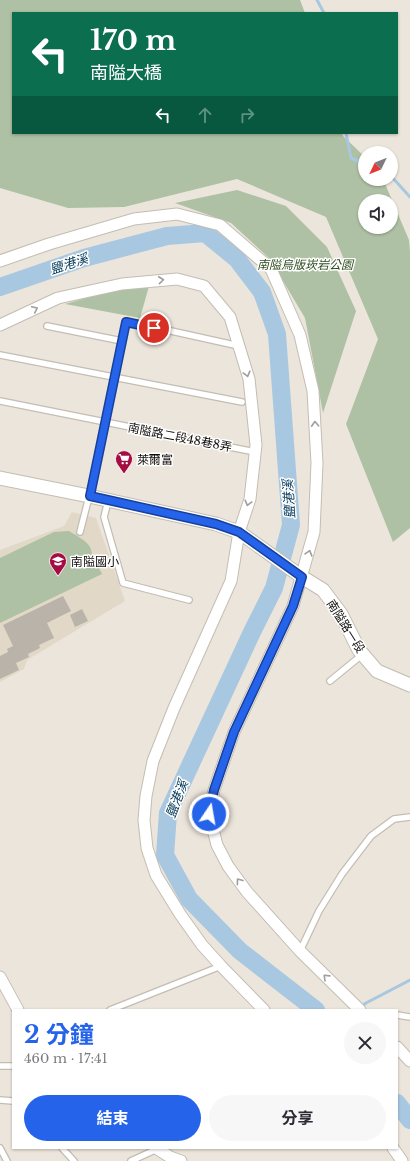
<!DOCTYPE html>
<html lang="zh-TW">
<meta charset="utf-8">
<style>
body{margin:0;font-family:"Libre Baskerville","Noto Sans TC",serif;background:#f7f7f7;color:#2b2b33;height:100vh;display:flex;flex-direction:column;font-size:15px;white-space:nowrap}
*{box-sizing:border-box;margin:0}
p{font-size:13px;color:#7c7c81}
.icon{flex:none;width:22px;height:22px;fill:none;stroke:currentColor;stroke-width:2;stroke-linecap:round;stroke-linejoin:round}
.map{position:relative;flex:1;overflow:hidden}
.panel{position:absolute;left:12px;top:1009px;width:386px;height:140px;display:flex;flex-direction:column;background:#fff;border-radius:0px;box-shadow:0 1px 3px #0004}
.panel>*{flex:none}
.top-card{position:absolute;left:12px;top:12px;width:386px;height:122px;border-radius:0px;box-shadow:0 1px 3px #0004;background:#0b6e4f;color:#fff;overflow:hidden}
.needle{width:26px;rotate:227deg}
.controls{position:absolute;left:358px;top:146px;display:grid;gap:8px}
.controls a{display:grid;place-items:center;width:40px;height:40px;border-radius:50%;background:#fff;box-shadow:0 1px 3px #0004;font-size:20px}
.pin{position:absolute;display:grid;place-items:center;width:34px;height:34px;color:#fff;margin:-17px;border:2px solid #fff;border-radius:50%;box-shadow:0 1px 4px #0007}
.me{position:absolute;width:44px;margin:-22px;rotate:12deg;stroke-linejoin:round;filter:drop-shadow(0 0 3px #0008)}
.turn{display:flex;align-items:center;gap:14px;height:84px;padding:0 12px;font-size:18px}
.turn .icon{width:52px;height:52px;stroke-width:2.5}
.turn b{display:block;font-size:28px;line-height:34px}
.lanes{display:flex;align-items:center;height:38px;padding:0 12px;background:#0003;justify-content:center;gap:20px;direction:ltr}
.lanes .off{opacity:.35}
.round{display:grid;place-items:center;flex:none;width:42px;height:42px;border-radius:21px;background:#f7f7f7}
.summary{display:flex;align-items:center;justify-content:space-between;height:68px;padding:0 12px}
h1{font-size:24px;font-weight:700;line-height:30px;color:#2563eb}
.cta{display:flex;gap:8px;margin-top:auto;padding:8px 12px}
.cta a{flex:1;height:46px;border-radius:24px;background:#2563eb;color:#fff;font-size:16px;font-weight:700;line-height:46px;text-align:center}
.cta a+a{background:#f7f7f7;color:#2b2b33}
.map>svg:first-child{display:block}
.built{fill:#e2d8c7}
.green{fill:#aec1a4;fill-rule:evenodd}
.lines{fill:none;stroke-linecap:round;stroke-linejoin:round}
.stream{stroke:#a8c7e0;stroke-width:3}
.river{stroke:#a8c7e0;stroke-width:18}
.building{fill:#b9b3a9}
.service-casing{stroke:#c3bdb3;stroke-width:8}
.minor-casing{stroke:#c3bdb3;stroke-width:13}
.tertiary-casing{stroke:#c3bdb3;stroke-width:15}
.service{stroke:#fff;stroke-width:5.5}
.minor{stroke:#fff;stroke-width:11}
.tertiary{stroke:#fff;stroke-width:13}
.oneway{stroke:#9f9e9d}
.route-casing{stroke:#184099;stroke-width:10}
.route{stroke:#2563eb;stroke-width:7}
.labels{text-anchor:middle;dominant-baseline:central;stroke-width:3;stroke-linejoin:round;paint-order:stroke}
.park-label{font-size:12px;font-style:italic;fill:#304d20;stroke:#fff}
.street-label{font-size:12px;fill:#100d0a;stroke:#fff}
.poi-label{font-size:12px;fill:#100d0a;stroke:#fff;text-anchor:start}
.water-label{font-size:13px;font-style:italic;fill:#003758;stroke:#fff}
</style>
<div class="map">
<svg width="410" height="1161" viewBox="0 0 410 1161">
<rect width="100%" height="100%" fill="#ece5db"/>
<!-- built -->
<path class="built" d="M 72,512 L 96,518 L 125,601 L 27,660 L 24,669 L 0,682 L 0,550 L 64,526 Z"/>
<!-- green -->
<g class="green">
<path d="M 0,0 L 300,0 L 305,13 L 13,13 L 13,133 L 342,133 L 343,136 L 365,157 L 365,179 L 383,179 L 409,240 L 410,252 L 410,528 L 393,542 L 346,424 L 378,339 L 326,217 L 237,179 L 124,207 L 68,208 L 0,188 ZM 365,201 L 391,201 L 391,227 L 365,227 Z"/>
<path d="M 237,190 L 286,206 L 327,247 L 356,311 L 323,413 L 305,318 L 270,259 L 231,223 L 175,203 Z"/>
<path d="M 149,286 L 140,318 L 65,304 L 108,292 Z"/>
<path d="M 69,531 C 89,543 95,545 91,569 L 98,566 L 102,574 L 0,623 L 0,558 L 54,532 Z"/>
</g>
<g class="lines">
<!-- stream -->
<g class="stream">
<path d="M 317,0 L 324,13"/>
<path d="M 346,133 L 351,158 L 365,164"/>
<path d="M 391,176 L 410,197"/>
<path d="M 361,1007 L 366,1003 L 410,980"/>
</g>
<!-- river -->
<g class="river">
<path d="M 0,287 L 84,258 L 167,236 L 205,233 L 237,259 L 262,292 L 277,334 L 291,525 L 274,588 L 252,632 L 168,813 L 165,855 L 189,899 L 240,951 L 316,1010"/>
<path d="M 397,1103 L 410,1120"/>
</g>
</g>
<!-- building -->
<g class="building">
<path d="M 63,596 L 71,611 L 47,623 L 54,638 L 39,645 L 40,648 L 28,654 L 29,657 L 16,663 L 19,670 L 0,679 L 0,656 L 8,652 L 7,649 L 13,646 L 3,625 Z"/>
<path d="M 82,609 L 88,621 L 75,627 L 70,615 Z"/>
</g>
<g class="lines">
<!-- service casing -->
<g class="service-casing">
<g id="service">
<path d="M 47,326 L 122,341"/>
<path d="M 0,355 L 242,402"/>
<path d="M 0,401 L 255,452"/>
<path d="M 108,501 L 104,517 L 123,583 L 189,600"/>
<path d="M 80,532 L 92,485 L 126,321 L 239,346"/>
<path d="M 330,681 L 363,654"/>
<path d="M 300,951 L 319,911 L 342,874 L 371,836 L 394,819 L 410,817"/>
<path d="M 110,1010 L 221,966"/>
<path d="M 397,1015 L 410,1017"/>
<path d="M 0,1066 L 13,1066"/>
<path d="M 0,1100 L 13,1101"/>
<path d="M 0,1148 L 7,1161"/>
<path d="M 62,1148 L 74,1161"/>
<path d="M 131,1161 L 157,1149"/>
</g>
</g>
<!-- minor casing -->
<g class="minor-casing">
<g id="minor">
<path d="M 0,261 L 49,244 L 134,219 L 177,214 L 220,225 L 271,269 L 300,335 L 313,391 L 317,463 L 314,532 L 293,606 L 234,732 L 214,790 L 209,814 L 217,845 L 228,866 L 247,892 L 300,951 L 360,1010"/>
<path d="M 0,325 L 58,298 L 122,284 L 177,279 L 204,286 L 230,317 L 249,379 L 256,445 L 250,499 L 239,532 L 231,581 L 174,708 L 153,761 L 146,796 L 144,820 L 147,848 L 156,875 L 180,914 L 202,945 L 221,966 L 264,1010"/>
<path d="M 0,977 L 18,1010"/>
<path d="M 397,1047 L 410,1061"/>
<path d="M 156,1148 L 170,1157 L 181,1161"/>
<path d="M 393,1148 L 402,1161"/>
</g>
</g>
<!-- tertiary casing -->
<g class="tertiary-casing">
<path id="tertiary" d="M 0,478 L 89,496 L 216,524 L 239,532 L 302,577 L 323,590 L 341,614 L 359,650 L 377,671 L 410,685"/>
</g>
<!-- service -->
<use href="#service" class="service"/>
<!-- minor -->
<use href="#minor" class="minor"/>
<!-- tertiary -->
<use href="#tertiary" class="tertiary"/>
</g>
<!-- one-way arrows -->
<defs><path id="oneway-chevron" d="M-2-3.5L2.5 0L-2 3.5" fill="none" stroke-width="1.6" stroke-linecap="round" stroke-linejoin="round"/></defs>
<g class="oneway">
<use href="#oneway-chevron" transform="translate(161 280) rotate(-6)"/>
<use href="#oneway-chevron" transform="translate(35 309) rotate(-25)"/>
<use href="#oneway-chevron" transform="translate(247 374) rotate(75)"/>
<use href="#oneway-chevron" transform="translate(315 424) rotate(-93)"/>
<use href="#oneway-chevron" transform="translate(248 503) rotate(105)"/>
<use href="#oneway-chevron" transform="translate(309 553) rotate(-74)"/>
<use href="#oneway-chevron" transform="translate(239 881) rotate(-126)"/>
<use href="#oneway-chevron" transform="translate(326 977) rotate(-136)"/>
</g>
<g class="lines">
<!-- route casing -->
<g class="route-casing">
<path id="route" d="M 154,328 L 126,322 L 90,496 L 216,524 L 239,532 L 302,577 L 293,606 L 234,732 L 214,790 L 209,814"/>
</g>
<!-- route -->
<use href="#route" class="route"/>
</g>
<!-- icons -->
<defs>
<g id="supermarket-pin" transform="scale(0.9)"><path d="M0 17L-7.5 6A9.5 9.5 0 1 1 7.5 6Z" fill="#a50c42" stroke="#fff"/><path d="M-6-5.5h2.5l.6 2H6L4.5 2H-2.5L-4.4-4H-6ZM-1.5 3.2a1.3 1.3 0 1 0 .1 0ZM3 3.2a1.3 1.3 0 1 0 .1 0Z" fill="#fff"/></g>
<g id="school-pin" transform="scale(0.9)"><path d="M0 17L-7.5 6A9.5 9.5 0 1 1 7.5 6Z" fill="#a50c42" stroke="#fff"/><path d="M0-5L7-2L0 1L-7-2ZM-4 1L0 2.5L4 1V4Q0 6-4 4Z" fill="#fff"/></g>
</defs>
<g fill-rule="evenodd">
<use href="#supermarket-pin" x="124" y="459"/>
<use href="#school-pin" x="58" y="561"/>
</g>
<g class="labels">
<!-- park labels -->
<g class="park-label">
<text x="305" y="264">南隘烏版崁岩公園</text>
</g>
<!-- street labels -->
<g class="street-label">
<text transform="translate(180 437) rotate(11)">南隘路二段48巷8弄</text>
<text transform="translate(346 626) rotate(58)">南隘路一段</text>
</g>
<!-- poi labels -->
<g class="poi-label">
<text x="137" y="459">萊爾富</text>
<text x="71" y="561">南隘國小</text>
</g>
<!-- water labels -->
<g class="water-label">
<text transform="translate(69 264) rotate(-18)">鹽港溪</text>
<text transform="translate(289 499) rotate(-94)">鹽港溪</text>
<text transform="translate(177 799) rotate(-69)">鹽港溪</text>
</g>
</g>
</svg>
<div class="controls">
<a><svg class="needle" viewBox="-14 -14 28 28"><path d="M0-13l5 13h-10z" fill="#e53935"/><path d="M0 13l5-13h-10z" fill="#7c7c81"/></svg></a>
<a><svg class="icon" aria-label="sound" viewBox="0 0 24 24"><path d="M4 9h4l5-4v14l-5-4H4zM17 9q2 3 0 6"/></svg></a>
</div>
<div class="pin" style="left:154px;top:328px;background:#d93025"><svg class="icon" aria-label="arrive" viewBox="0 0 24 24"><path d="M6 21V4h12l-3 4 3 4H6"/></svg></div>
<svg class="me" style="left:209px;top:814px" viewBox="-20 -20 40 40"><circle r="17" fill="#2563eb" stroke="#fff" stroke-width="3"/><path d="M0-11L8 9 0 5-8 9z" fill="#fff"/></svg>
<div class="top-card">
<div class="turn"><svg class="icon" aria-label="left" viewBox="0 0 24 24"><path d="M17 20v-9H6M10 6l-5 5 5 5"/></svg><div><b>170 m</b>南隘大橋</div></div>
<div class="lanes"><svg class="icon" aria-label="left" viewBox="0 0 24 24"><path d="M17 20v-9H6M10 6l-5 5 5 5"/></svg><svg class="icon off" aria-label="ahead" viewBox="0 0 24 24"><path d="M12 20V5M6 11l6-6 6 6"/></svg><svg class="icon off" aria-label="right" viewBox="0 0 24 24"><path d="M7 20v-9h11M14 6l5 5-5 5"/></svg></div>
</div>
<section class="panel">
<div class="summary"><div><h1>2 分鐘</h1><p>460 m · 17:41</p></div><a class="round"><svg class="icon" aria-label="close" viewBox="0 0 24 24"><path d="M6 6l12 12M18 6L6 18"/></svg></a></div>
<div class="cta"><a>結束</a><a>分享</a></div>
</section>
</div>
